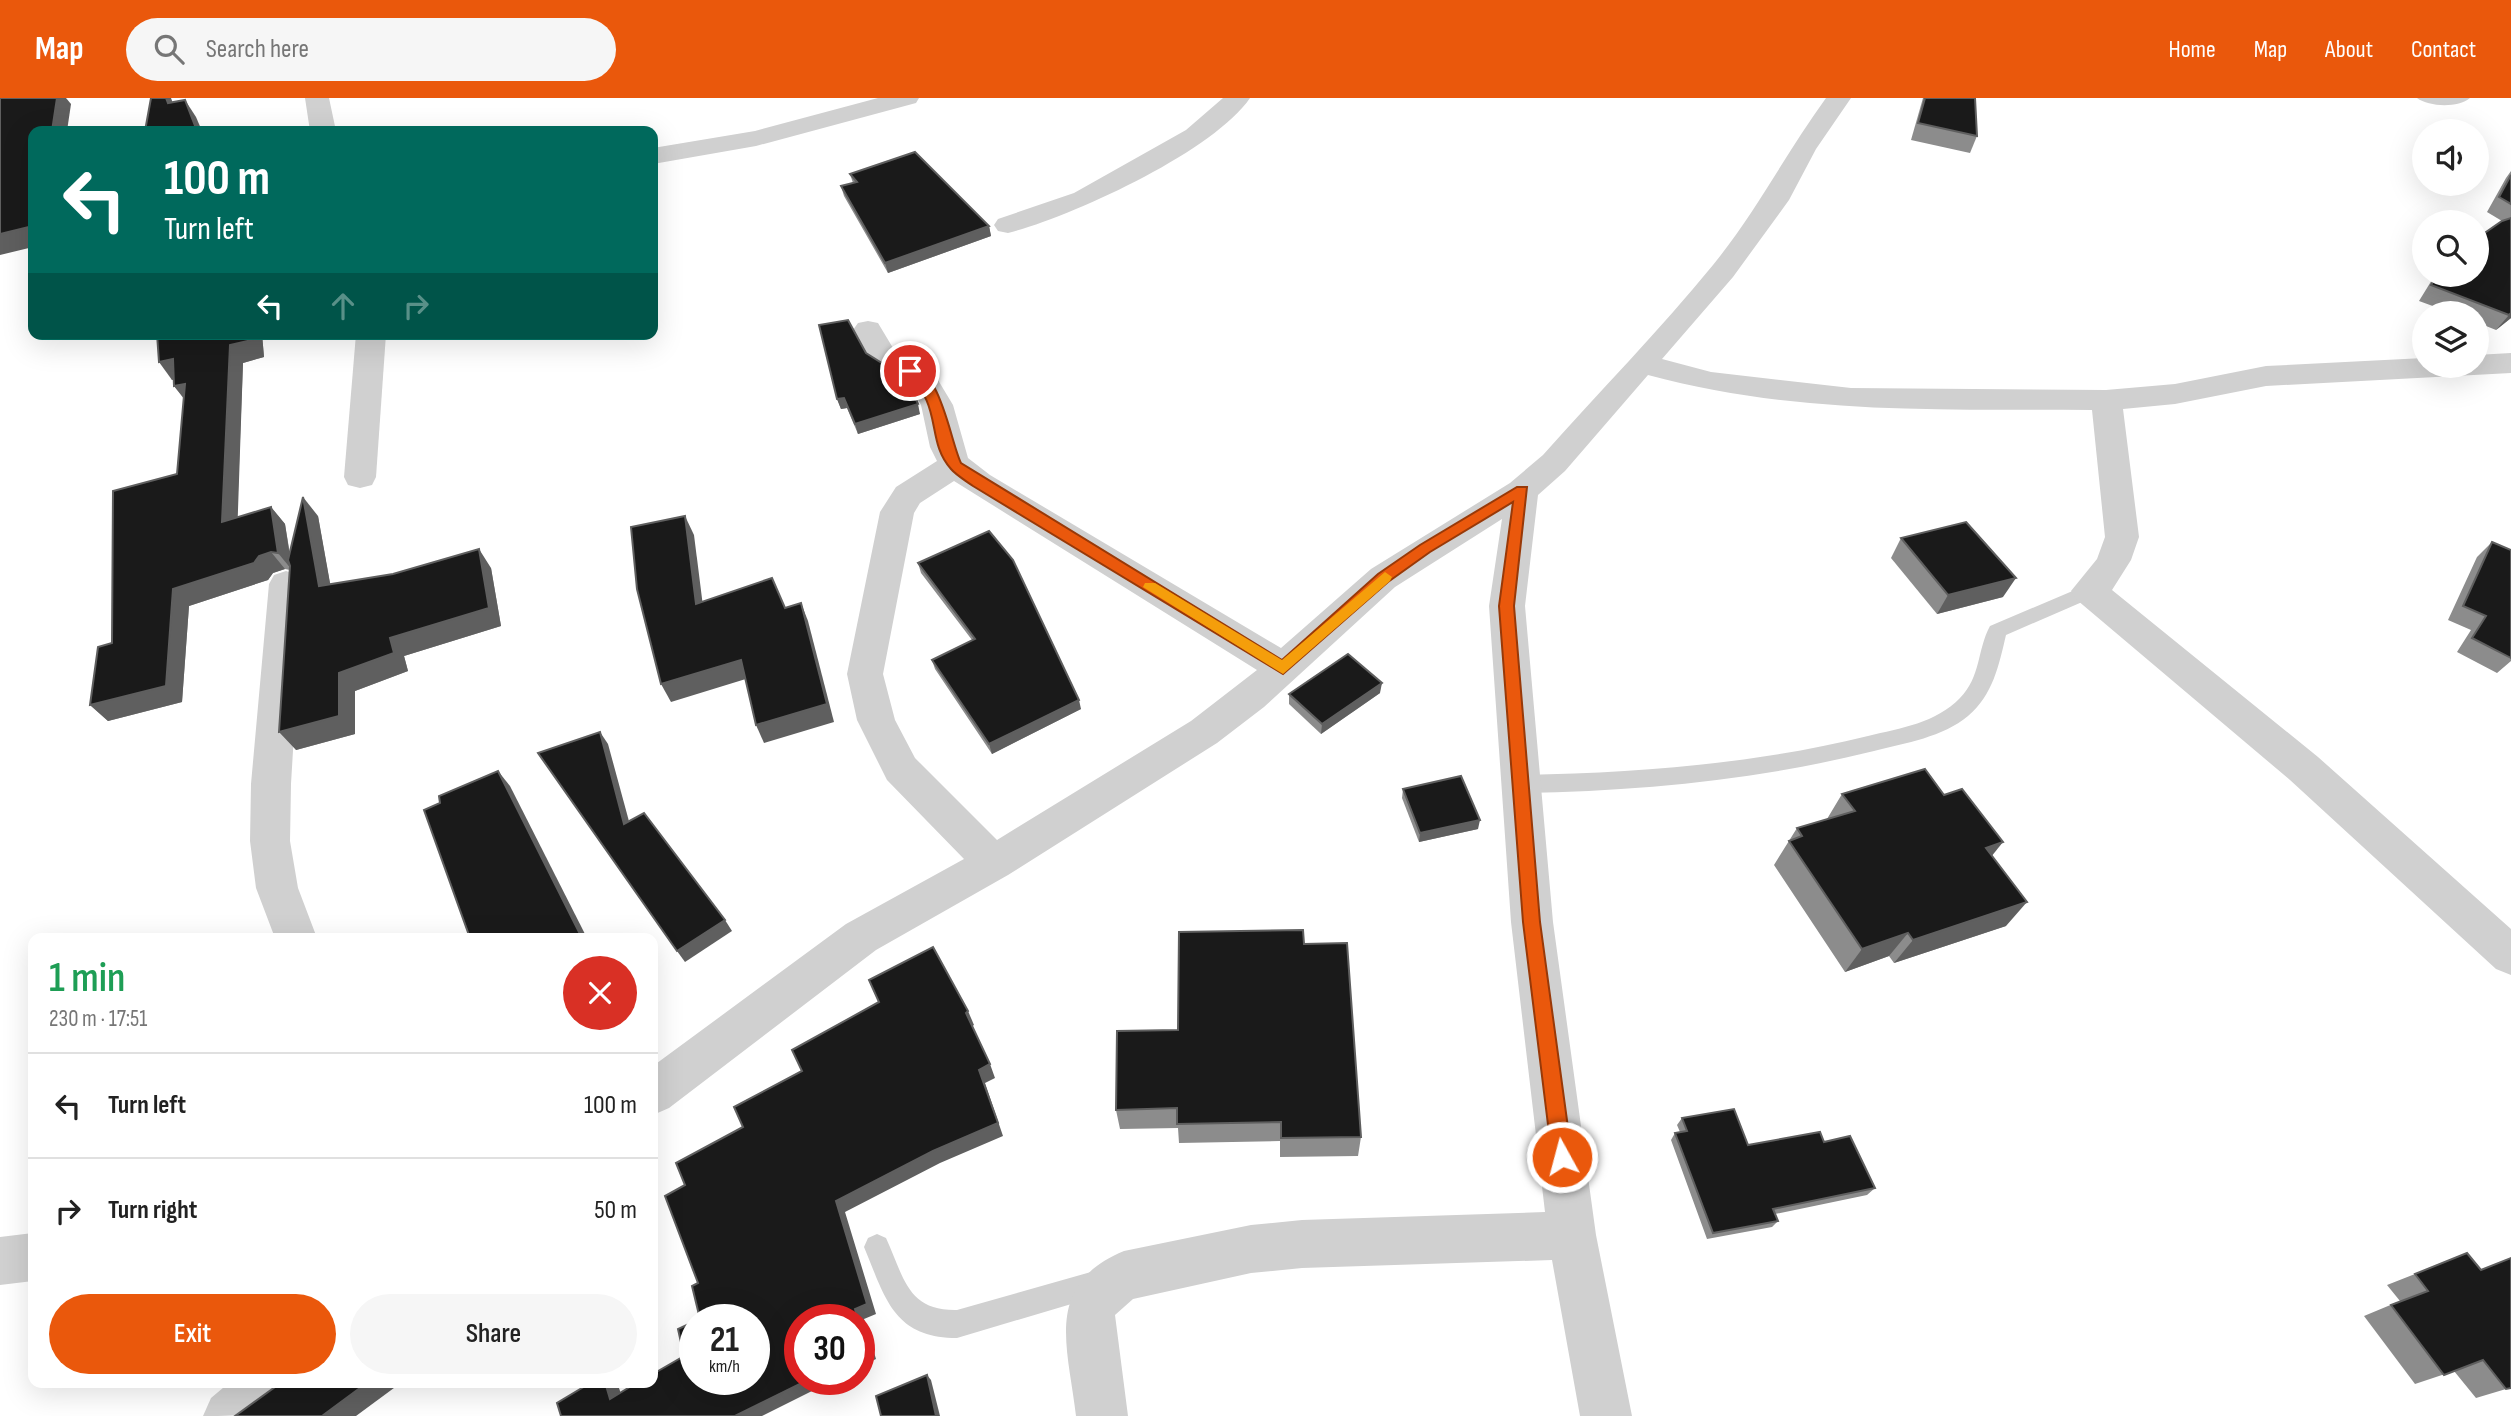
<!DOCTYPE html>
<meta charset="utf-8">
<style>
body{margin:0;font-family:"Sofia Sans Condensed",sans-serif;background:#f6f6f6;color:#222;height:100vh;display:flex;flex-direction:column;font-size:26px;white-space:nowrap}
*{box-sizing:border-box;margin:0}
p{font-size:23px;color:#767676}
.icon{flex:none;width:38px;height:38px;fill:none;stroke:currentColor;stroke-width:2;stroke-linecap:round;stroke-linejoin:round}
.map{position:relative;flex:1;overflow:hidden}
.side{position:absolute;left:28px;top:835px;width:630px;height:455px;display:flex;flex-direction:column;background:#fff;border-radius:14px;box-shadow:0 7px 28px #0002}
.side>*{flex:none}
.top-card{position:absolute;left:28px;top:28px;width:630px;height:214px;border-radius:14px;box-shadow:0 7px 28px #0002;background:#00695c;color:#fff;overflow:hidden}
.fabs{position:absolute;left:2412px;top:21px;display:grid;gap:14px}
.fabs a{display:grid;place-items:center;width:77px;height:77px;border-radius:50%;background:#fff;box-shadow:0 7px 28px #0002;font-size:35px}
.speed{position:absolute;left:679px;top:1206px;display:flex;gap:14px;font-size:35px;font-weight:700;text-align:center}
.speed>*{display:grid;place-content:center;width:91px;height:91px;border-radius:50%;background:#fff;box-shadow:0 7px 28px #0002;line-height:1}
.speed small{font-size:18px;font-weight:400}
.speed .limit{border:10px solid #d22;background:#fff;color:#111}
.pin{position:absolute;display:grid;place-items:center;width:60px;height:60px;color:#fff;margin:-30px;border:4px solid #fff;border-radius:50%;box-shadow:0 2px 7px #0007}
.me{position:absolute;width:77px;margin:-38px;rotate:353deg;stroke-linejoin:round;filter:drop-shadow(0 0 5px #0008)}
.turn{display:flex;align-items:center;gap:24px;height:147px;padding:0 21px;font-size:32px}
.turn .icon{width:91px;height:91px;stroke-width:2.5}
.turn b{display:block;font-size:49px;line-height:60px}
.lanes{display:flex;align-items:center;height:66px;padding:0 21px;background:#0003;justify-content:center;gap:35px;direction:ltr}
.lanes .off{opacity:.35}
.round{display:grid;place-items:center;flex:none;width:74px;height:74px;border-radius:37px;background:#f6f6f6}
.overview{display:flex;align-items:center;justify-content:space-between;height:119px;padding:0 21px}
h1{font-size:42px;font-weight:600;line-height:52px;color:#1e9e55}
.primary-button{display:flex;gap:14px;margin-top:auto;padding:14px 21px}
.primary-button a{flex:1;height:80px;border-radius:42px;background:#ea580c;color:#fff;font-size:28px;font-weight:600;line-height:80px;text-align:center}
.primary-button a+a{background:#f6f6f6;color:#222}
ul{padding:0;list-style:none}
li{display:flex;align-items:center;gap:21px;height:105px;padding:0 21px;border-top:2px solid #e0e0e0}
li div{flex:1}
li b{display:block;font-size:26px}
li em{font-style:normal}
header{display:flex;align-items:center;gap:42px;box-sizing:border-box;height:98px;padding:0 35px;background:#ea580c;color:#fff}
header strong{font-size:33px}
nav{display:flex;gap:38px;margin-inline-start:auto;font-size:24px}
.search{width:490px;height:63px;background:#f6f6f6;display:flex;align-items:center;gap:18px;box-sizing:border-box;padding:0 24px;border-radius:38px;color:#767676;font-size:26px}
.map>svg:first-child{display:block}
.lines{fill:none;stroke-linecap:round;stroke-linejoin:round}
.service{fill:#d0d0d0;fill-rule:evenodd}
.minor{fill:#d0d0d0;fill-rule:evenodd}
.wall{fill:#8c8c8c}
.shaded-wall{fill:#5f5f5f}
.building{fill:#1a1a1a;stroke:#5f5f5f;stroke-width:2}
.route{fill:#ea580c;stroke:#983908;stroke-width:2}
.slow{fill:#f59e0b}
</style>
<header>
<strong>Map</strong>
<div class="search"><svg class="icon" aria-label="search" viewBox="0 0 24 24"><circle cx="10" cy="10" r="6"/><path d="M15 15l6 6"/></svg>Search here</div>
<nav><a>Home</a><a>Map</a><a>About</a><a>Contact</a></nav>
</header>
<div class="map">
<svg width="2511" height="1318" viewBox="0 0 2511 1318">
<rect width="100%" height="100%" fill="#fff"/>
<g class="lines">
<!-- service -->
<g class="service">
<path d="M 2417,0 L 2470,0 C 2458,10 2429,9 2417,0 Z"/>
<path d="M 2089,486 L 2099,493 L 2096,498 L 2006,537 C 1999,567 1993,597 1968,618 C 1943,639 1906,645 1874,653 C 1758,682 1641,693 1521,695 L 1513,692 L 1510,686 L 1513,680 L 1521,677 C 1638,675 1754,666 1868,638 C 1901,630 1936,625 1960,600 C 1981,579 1977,552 1990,528 Z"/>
<path d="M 877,1136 L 886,1140 C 904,1179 907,1213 957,1212 L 1105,1170 L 1115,1173 L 1118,1183 L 1115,1193 L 1105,1196 L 957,1240 C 893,1240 885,1199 864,1149 L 868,1140 Z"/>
</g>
<!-- minor -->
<g class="minor">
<path d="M 305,0 L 329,0 L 336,33 L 310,33 Z"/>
<path d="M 878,0 L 919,0 L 916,5 L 756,48 L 653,66 L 653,50 L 755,33 Z"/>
<path d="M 1223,0 L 1250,0 C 1213,54 1071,119 1008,135 L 998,133 L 994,127 L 998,121 L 1074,95 L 1186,32 Z"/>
<path d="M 1826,0 L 1851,0 L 1816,51 L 1789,102 L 1733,179 L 1662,261 L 1711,274 L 1851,290 L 2106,292 L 2175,286 L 2266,268 L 2424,260 L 2424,268 L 2476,268 L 2476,257 L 2511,255 L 2511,275 L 2266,288 L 2175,306 L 2123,311 L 2139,439 L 2131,462 L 2112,492 L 2318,659 L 2511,831 L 2511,877 L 2496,871 L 2290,682 L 2077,502 L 2071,493 L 2097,461 L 2105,439 L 2092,312 C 1940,311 1796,317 1648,277 L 1565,373 L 1538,397 L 1525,508 L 1553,824 L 1596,1137 L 1632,1318 L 1580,1318 L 1552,1162 L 1302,1170 L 1251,1175 L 1133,1201 L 1115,1217 L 1128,1318 L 1076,1318 C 1068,1248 1043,1187 1124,1153 L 1251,1127 L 1302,1122 L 1545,1114 L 1511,824 L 1489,508 L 1502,421 L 1395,489 L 1264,609 L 1217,645 L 1008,777 L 876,852 L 669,1010 L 653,1017 L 653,968 L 846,826 L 964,761 L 887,682 L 857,622 L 847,576 L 880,414 L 896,389 L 937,363 L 930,349 L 921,307 L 912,290 L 870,263 L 853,232 L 858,225 L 868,223 L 878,225 L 893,250 L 935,277 L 953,307 L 968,360 L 990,377 L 1281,550 L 1371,471 L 1510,385 L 1543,357 C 1599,294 1659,233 1713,167 C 1756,114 1786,55 1826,0 ZM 954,383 L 1257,572 L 1191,623 L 997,742 L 915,660 L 895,622 L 883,576 L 914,415 L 920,405 Z"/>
<path d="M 356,236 L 386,236 L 376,379 L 372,387 L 360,390 L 348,387 L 344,379 Z"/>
<path d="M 286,473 L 298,477 L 303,486 L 291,686 L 290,743 L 298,790 L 317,840 L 275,840 L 256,790 L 250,743 L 251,686 L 269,486 L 274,477 Z"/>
<path d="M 33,1135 L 33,1183 L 0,1187 L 0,1139 Z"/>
<path d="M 230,1284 L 298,1284 C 279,1318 245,1318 203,1318 L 211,1300 Z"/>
</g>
</g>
<!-- wall -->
<g class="wall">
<path d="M 1923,0 L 1975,0 L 1977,38 L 1970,55 L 1911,42 Z"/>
<path d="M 2511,73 L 2511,220 L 2496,232 L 2476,224 L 2476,215 L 2452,215 L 2419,203 L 2435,177 L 2476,177 L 2502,123 L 2487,114 L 2506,80 Z"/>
<path d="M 850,76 L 989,128 L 991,138 L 888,175 L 844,98 L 841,88 L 853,85 Z"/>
<path d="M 157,236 L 262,236 L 264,259 L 243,265 L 237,420 L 271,409 L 285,426 L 290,456 L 318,418 L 330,486 L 491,470 L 501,528 L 404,558 L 408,573 L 355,593 L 355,636 L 296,652 L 290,472 L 285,471 L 273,475 L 268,482 L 189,508 L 182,604 L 108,623 L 90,607 L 112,545 L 177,376 L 184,300 L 174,288 L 174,281 L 172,282 Z"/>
<path d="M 866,255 L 920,316 L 858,336 L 847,310 L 841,311 L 837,301 Z"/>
<path d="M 1901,440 L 2003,499 L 1937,516 L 1891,460 Z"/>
<path d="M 2492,444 L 2511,452 L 2511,563 L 2497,575 L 2457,554 L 2471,532 L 2448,522 L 2477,459 Z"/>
<path d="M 918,465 L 1081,611 L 992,656 L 935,571 L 932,562 L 972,542 L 921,475 Z"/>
<path d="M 1380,595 L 1321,636 L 1289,606 L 1289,596 Z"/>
<path d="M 1403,691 L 1478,731 L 1419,744 L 1402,700 Z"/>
<path d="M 1842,696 L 1992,758 L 2006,828 L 1894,865 L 1889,858 L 1845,874 L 1774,767 L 1797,730 L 1827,721 Z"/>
<path d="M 1304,846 L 1361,1039 L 1358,1058 L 1280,1059 L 1280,1043 L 1179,1045 L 1178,1030 L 1120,1031 L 1116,1012 L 1178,932 Z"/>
<path d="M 1682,1020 L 1748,1047 L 1824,1044 L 1875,1090 L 1867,1097 L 1775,1116 L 1778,1123 L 1772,1129 L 1707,1141 L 1671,1042 L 1675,1035 L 1680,1034 L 1677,1027 Z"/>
<path d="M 2415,1176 L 2506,1291 L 2476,1300 L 2454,1273 L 2415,1286 L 2364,1218 L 2400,1203 L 2387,1187 Z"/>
</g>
<!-- shaded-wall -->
<g class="shaded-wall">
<path d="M 57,0 L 66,0 L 71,6 L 67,33 L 52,33 Z"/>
<path d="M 166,0 L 171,0 L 179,22 L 168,5 Z"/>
<path d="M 185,2 L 196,19 L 202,33 L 197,33 Z"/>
<path d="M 33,128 L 33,149 L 0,157 L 0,136 Z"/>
<path d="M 989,128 L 991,138 L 888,175 L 885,165 Z"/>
<path d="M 2511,215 L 2511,220 L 2496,232 L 2509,217 Z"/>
<path d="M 251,236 L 262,236 L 264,259 L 243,265 L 237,441 L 222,424 L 230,247 Z"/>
<path d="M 173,261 L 187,278 L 172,282 L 159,264 Z"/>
<path d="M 185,286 L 188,306 L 174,288 Z"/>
<path d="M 844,300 L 847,310 L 841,311 L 837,301 Z"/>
<path d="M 918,306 L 920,316 L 858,336 L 855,326 Z"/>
<path d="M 303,399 L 318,418 L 334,507 L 319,488 Z"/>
<path d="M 271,409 L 285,426 L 292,472 L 278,455 Z"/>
<path d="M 685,418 L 694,437 L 705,524 L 696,506 Z"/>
<path d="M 479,451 L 491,470 L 501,528 L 404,558 L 408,573 L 355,593 L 355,636 L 296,652 L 279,634 L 339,575 L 390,540 Z"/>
<path d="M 271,454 L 285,471 L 273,475 L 268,482 L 189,508 L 182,604 L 108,623 L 90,607 L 173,491 Z"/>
<path d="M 2016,480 L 2003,499 L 1937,516 L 1948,497 Z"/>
<path d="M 801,505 L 808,523 L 834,624 L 764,645 L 756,627 Z"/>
<path d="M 741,562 L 749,580 L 671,604 L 661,586 Z"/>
<path d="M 1382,585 L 1380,595 L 1321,636 L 1322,626 Z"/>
<path d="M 1079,602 L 1081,611 L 992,656 L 989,646 Z"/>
<path d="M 600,634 L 608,646 L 633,738 L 624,726 Z"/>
<path d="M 498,673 L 510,688 L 587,840 L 582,840 Z"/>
<path d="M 1480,722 L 1478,731 L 1419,744 L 1420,735 Z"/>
<path d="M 2003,744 L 1983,769 L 1986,750 Z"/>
<path d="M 2027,804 L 2006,828 L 1894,865 L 1913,842 Z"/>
<path d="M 725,822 L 732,833 L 685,864 L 677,853 Z"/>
<path d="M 1908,835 L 1889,858 L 1845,874 L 1862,851 Z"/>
<path d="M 968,913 L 974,927 L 971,929 L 966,915 Z"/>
<path d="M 990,966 L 995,980 L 985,985 L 1003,1038 L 940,1065 L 845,1114 L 876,1216 L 864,1221 L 876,1261 L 859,1269 L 859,1222 L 858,1222 L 855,1211 L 836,1103 L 979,972 Z"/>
<path d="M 927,1277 L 931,1282 L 940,1318 L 936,1318 Z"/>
<path d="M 810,1281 L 836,1281 L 762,1318 L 735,1318 Z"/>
<path d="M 368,1284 L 396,1284 L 398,1287 L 356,1318 L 322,1318 Z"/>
<path d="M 605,1284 L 614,1284 L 618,1287 L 625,1308 L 610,1301 Z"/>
</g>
<!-- building -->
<g class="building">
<path d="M 0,0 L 57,0 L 52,33 L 33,33 L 33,128 L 0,136 Z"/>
<path d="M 151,0 L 166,0 L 168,5 L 185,2 L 197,33 L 145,33 Z"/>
<path d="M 1925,0 L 1975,0 L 1977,38 L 1918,25 Z"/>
<path d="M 915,54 L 989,128 L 885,165 L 841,88 L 857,84 L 850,76 Z"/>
<path d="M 2511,77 L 2511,106 L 2499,99 Z"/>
<path d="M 2511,120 L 2511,215 L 2509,217 L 2431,187 L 2438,177 L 2476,177 L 2476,141 L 2502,123 Z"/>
<path d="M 848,222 L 866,255 L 907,281 L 918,306 L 855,326 L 844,300 L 837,301 L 819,227 Z"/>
<path d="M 157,236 L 251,236 L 252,242 L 230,247 L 222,424 L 271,409 L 278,455 L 271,454 L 259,458 L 254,465 L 173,491 L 166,588 L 90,607 L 98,549 L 112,545 L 113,393 L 177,376 L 185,286 L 174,288 L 173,261 L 159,264 Z"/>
<path d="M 303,399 L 319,488 L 393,476 L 479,451 L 489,510 L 390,540 L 394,555 L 339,575 L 339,618 L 279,634 L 290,468 L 288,462 Z"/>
<path d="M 685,418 L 696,506 L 772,480 L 785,510 L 801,505 L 827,606 L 756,627 L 741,562 L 661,586 L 637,491 L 631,429 Z"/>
<path d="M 1966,424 L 2016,480 L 1948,497 L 1901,440 Z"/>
<path d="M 989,433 L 1013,462 L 1079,602 L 989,646 L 932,562 L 975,541 L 918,465 Z"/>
<path d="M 2492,444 L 2511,452 L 2511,560 L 2472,540 L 2486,518 L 2463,508 Z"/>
<path d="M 1348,556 L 1382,585 L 1322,626 L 1289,596 Z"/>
<path d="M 600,634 L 624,726 L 644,715 L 725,822 L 677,853 L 538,655 Z"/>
<path d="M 1925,671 L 1944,697 L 1962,691 L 2003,744 L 1986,750 L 2027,804 L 1913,842 L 1908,835 L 1862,851 L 1789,743 L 1802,738 L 1797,730 L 1855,713 L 1842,696 Z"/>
<path d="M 498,673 L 582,840 L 494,840 L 493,837 L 486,840 L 470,840 L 424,712 L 440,705 L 439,698 Z"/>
<path d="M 1461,678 L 1480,722 L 1420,735 L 1403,691 Z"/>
<path d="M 1303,832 L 1304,846 L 1347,845 L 1361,1039 L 1281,1040 L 1281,1024 L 1177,1026 L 1177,1010 L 1116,1012 L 1117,933 L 1178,932 L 1179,834 Z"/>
<path d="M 933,849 L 968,913 L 966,915 L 990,966 L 979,972 L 998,1025 L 933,1053 L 836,1103 L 867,1206 L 855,1211 L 858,1222 L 800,1222 L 800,1281 L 810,1281 L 735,1318 L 561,1318 L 557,1305 L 592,1284 L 605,1284 L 610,1301 L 638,1284 L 653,1284 L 653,1276 L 684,1258 L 678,1231 L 695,1223 L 695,1281 L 754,1281 L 754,1222 L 699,1222 L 700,1221 L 692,1188 L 698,1185 L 665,1098 L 685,1087 L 676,1065 L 743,1029 L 734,1009 L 802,973 L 792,952 L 879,904 L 869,882 Z"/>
<path d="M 1734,1011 L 1748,1047 L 1820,1034 L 1824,1044 L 1850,1038 L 1875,1090 L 1773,1111 L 1778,1123 L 1713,1135 L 1675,1035 L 1687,1033 L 1682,1020 Z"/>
<path d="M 2467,1155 L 2481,1172 L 2511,1160 L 2511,1290 L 2506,1291 L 2483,1262 L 2444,1277 L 2391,1207 L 2428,1193 L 2415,1176 Z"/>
<path d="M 859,1225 L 868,1252 L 859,1256 Z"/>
<path d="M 927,1277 L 936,1318 L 881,1318 L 876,1298 Z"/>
<path d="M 282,1284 L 368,1284 L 322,1318 L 235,1318 Z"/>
</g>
<!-- route -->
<path class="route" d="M 906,270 C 940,264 950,343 961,365 L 1282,562 L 1378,476 L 1420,447 L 1517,389 L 1527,389 L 1514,508 L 1540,824 L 1572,1059 L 1569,1066 L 1562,1068 L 1555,1066 L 1552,1059 L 1523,824 L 1499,508 L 1513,404 L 1430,454 L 1388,484 L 1283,576 L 973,388 C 966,383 956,377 951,371 C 925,342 944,307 906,276 Z"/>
<!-- slow -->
<path class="slow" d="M 1385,474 L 1392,479 L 1390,483 L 1283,576 L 1143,489 L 1145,485 L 1155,485 L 1282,562 Z"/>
</svg>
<div class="fabs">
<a><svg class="icon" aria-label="sound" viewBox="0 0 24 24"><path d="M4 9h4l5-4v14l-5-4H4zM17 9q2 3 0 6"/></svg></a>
<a><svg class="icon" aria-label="search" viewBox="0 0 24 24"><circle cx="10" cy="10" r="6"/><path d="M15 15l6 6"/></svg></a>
<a><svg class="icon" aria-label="layers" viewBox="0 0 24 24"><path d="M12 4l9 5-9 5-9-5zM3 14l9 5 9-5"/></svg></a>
</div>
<div class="speed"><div>21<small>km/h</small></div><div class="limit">30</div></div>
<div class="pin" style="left:910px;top:273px;background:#d93025"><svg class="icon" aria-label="arrive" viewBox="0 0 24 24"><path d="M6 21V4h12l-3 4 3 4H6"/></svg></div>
<svg class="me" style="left:1562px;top:1059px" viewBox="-20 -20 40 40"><circle r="17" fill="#ea580c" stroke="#fff" stroke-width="3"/><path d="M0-11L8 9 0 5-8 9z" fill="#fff"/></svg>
<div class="top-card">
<div class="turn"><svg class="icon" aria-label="left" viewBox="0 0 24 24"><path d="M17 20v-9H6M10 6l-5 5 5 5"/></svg><div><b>100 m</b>Turn left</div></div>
<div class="lanes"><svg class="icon" aria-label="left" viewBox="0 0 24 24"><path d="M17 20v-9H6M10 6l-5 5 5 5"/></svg><svg class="icon off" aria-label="ahead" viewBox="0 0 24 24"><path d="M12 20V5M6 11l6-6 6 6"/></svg><svg class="icon off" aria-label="right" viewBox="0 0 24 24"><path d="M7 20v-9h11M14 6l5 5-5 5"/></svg></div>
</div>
<section class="side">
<div class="overview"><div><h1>1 min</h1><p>230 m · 17:51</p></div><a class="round" style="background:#d93025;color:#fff"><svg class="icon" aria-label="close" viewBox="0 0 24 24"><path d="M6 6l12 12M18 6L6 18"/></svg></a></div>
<ul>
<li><svg class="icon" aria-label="left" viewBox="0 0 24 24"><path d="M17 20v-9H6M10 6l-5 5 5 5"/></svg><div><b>Turn left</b></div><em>100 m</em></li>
<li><svg class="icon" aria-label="right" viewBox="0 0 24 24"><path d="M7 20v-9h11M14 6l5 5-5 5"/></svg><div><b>Turn right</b></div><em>50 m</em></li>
</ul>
<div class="primary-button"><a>Exit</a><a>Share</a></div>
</section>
</div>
